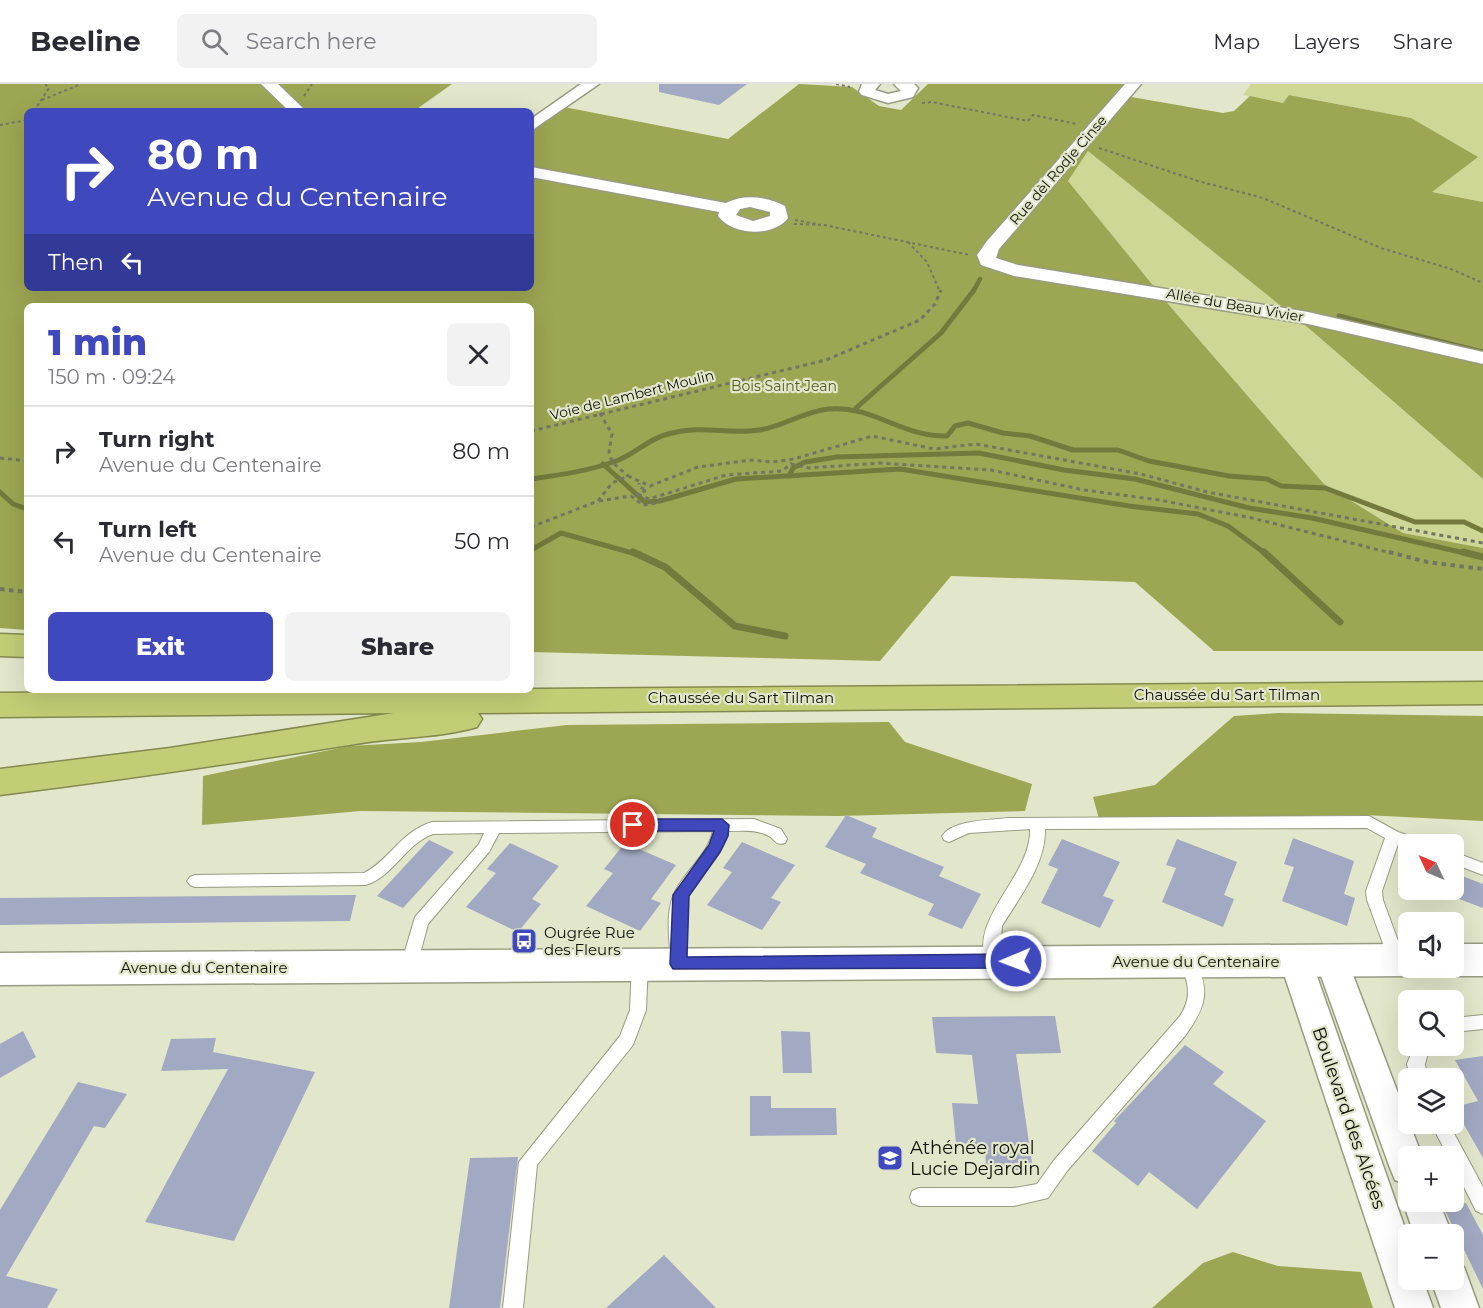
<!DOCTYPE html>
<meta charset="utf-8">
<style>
body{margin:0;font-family:Montserrat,sans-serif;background:#f2f2f3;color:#2b2b33;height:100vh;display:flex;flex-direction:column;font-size:22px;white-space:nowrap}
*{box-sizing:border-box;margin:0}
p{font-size:20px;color:#7c7c81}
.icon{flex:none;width:33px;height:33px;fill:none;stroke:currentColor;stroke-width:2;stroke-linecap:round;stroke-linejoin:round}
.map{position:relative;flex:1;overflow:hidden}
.sheet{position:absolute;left:24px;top:219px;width:510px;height:390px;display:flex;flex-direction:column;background:#fff;border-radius:9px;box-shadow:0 6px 24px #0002}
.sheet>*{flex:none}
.guide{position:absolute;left:24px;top:24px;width:510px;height:183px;border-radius:9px;box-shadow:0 6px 24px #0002;background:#3f48bc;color:#fff;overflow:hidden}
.needle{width:39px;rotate:314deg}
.tools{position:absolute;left:1398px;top:750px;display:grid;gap:12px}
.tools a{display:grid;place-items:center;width:66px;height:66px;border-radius:9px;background:#fff;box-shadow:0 6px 24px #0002;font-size:30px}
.pin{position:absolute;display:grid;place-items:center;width:51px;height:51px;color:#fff;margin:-26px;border:3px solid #fff;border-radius:50%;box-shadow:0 2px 6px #0007}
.me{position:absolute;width:66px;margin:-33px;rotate:269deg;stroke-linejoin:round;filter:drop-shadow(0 0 4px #0008)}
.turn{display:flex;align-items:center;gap:21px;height:126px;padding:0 24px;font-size:27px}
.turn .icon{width:78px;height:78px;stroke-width:2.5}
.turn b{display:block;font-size:42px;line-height:51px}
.then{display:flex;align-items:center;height:57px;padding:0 24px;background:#0003;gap:12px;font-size:22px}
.round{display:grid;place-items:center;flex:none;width:63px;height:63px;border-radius:9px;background:#f2f2f3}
.summary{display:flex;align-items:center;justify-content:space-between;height:102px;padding:0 24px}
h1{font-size:36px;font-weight:800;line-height:45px;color:#3f48bc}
.button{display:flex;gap:12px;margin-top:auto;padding:12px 24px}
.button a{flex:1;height:69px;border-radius:9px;background:#3f48bc;color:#fff;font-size:24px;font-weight:800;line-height:69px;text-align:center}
.button a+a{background:#f2f2f3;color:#2b2b33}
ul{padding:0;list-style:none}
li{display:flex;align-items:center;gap:18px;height:90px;padding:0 24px;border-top:2px solid #e1e1e2}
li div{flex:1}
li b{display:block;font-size:22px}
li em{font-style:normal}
header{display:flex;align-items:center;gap:36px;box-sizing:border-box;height:84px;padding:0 30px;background:#fff;border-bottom:2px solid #e1e1e2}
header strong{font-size:28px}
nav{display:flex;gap:33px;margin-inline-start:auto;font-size:21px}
.search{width:420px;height:54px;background:#f2f2f3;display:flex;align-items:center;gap:15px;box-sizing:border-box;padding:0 21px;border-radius:9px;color:#7c7c81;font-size:22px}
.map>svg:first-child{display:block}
.green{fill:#ced796}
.forest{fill:#9da652}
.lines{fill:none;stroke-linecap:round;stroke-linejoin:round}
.stream-far2{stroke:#747a3d;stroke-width:4.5}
.stream-far1{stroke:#747a3d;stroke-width:5}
.stream{stroke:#747a3d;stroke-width:7}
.building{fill:#a2a9c3}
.lane-casing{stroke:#989c81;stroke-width:2}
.street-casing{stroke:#989c81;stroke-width:3}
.secondary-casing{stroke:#989c81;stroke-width:3}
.highway-casing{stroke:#848a4e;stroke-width:3}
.path-far2{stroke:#737664;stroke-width:2;stroke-dasharray:3 3;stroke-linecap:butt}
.path-far1{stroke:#737664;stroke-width:3;stroke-dasharray:4 4;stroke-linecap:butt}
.path{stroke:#737664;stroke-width:4;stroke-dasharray:4.5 4.5;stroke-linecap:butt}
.lane{fill:#fff;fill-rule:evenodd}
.street{fill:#fff;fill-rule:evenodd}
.secondary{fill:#fff;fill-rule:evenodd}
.highway{fill:#c3cd75;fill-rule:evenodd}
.route{fill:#3f48bc;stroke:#292f7a;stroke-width:1.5}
.labels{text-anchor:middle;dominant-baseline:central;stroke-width:4.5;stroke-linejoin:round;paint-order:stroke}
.far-street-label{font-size:14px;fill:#0e0f06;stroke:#e2e6ca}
.far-park-label{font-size:14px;fill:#575c1f;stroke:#e2e6ca}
.street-label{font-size:15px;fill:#0e0f06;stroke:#e2e6ca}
.poi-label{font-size:15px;fill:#0e0f06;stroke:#e2e6ca;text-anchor:start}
.near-street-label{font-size:18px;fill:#0e0f06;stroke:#e2e6ca}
.near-poi-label{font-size:18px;fill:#0e0f06;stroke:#e2e6ca;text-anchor:start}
</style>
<header>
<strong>Beeline</strong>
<div class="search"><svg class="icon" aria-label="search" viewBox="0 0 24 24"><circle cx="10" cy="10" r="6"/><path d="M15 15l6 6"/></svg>Search here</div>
<nav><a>Map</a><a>Layers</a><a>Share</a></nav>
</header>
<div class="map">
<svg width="1483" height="1224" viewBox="0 0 1483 1224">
<rect width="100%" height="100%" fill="#e2e6ca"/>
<!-- green -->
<g class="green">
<path d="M 1251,0 L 1483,0 L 1483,118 L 1432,108 L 1411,34 L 1290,11 L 1283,19 L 1243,11 Z"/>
<path d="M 1088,67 L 1312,247 L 1483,395 L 1483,464 L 1403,449 L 1324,400 L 1169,221 L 1068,97 Z"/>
</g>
<!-- forest -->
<g class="forest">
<path d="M 0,0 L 452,0 L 414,27 L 27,27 L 27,204 L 531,204 L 531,48 L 564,23 L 728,55 L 799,0 L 852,3 L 879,22 L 901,26 L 928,0 L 1124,0 L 1114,10 L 1223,29 L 1234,27 L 1250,12 L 1283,19 L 1289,11 L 1411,34 L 1478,73 L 1432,108 L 1483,118 L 1483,395 L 1312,247 L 1088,67 L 1068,97 L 1169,221 L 1324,400 L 1403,449 L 1483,464 L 1483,567 L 1214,567 L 1135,498 L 951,492 L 880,577 L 531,568 L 531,222 L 27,222 L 27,546 L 0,544 Z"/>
<path d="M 1279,629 L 1483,632 L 1483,737 L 1365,731 L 1099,735 L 1093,713 L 1155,701 L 1234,632 Z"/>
<path d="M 889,638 L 905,658 L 1032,700 L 1025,727 L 838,732 L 360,727 L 202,741 L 203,692 L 349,662 L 421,658 L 567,641 Z"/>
<path d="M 1233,1168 L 1278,1182 L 1361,1188 L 1373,1224 L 1152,1224 L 1203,1179 Z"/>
</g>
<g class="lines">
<!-- stream-far2 -->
<path class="stream-far2" d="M 973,208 L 980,195"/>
<!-- stream-far1 -->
<g class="stream-far1">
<path d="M 1339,232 L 1483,268"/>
<path d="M 856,324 L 941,249 L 974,206"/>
<path d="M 603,380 L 645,418 L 660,417 L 736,395 L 900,385 L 1129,422 L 1198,430 L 1228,442 L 1266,470"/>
<path d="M 789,392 L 793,384 L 805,378 L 837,373 L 979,369 L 1064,386 L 1135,395 L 1249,424 L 1312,434 L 1469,470"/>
<path d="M 531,395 C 559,391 589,387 616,377 C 635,370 648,355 668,350 C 703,340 726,351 759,346 C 783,343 804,327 829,325 C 873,321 901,353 947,352 L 955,342 L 968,339 L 1003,349 L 1030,352 L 1073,366 L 1118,366 L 1149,377 L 1229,392 L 1267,395 L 1281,402 L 1325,404 L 1415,438 L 1464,438 L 1483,447"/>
<path d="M 0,408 L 13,420 L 27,425"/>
<path d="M 531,466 L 561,449 L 636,470"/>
</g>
<!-- stream -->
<g class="stream">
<path d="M 633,468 L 665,483 L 735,542 L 785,552"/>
<path d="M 1264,468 L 1340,538"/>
<path d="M 1463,468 L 1483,473"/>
</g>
</g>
<!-- building -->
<g class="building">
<path d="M 659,0 L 747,0 L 719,21 L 659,8 Z"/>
<path d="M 846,731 L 877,744 L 872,753 L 944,783 L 939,792 L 981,810 L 962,845 L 928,831 L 934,820 L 860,789 L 866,780 L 825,763 Z"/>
<path d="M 1293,754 L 1354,777 L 1344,810 L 1355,814 L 1347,842 L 1282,817 L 1294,783 L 1284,780 Z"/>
<path d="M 1062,755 L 1120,778 L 1103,812 L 1114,816 L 1100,844 L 1041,819 L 1058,785 L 1048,781 Z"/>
<path d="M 1177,755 L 1237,778 L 1224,811 L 1234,815 L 1223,843 L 1162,818 L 1176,784 L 1166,781 Z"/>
<path d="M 429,756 L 454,768 L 403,824 L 377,812 Z"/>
<path d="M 742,758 L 795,781 L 771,814 L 781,818 L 762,846 L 707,821 L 732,788 L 723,784 Z"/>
<path d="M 510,759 L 559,782 L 532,815 L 541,820 L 518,848 L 466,823 L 496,789 L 487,785 Z"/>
<path d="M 625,759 L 676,781 L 651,815 L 661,819 L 640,847 L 586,822 L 613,789 L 604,785 Z"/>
<path d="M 1454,789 L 1483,800 L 1483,824 L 1454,813 Z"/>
<path d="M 356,811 L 350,837 L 0,841 L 0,814 Z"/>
<path d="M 1055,932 L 1061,969 L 1016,970 L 1033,1086 L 986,1086 L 985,1061 L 956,1059 L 952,1019 L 978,1020 L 972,971 L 936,969 L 932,933 Z"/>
<path d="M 23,947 L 36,973 L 0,994 L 0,960 Z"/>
<path d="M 781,947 L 810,948 L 812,989 L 783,989 Z"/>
<path d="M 216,954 L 213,968 L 315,988 L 234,1157 L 145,1138 L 228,985 L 161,987 L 171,955 Z"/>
<path d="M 1185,961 L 1224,988 L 1213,1000 L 1266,1037 L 1197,1125 L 1149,1088 L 1138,1102 L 1092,1067 L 1116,1039 L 1114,1037 Z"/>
<path d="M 1483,972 L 1483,1074 L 1454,1023 L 1478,1017 L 1455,976 Z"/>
<path d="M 78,998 L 127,1010 L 105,1044 L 94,1042 L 6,1192 L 58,1205 L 47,1224 L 0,1224 L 0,1126 Z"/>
<path d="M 750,1012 L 771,1012 L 771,1024 L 836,1024 L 837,1051 L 750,1052 Z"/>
<path d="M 518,1073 L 500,1224 L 449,1224 L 470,1074 Z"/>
<path d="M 1466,1119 L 1483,1151 L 1483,1205 L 1443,1122 Z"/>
<path d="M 664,1171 L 716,1224 L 606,1224 Z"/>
</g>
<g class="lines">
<!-- lane casing -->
<g class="lane-casing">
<g id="lane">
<path d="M 1369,732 L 1398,748 L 1421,756 L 1423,760 L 1408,760 L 1408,763 L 1398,760 L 1382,807 L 1383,816 L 1405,876 L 1403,881 L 1397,883 L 1391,881 L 1389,876 L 1367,816 L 1366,807 L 1385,754 L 1367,744 L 1045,745 C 1046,780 1019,814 1002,842 C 1000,854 1005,871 1000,882 L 994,884 L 988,882 C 965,836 1032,793 1030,745 L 969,749 L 949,758 L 944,756 L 942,752 C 952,736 990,736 1008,734 Z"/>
<path d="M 754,735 L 781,745 L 787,755 L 785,759 C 775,762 776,756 769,752 C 756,745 742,747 728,747 C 723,773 701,788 689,810 C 680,830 686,859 687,880 L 685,885 L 679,887 L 673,885 L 671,880 C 670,857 664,827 676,806 C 687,785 708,770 713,747 L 499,749 L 489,768 L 428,840 L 417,881 L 415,886 L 409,888 L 403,886 L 401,881 L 415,833 L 479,760 L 484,749 L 433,750 C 405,760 394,792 366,801 L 195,803 L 190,801 L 187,797 L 190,793 L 195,791 L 364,789 C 391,775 400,748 432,738 Z"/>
<path d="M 1454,768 L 1483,779 L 1483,791 L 1454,780 Z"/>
<path d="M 1188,871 L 1194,873 C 1211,908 1206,922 1185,952 L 1067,1087 L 1048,1114 L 1014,1122 L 919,1122 L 912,1119 L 910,1113 L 912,1107 L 919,1104 L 1014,1104 L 1037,1100 L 1055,1075 L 1180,932 C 1193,912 1188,898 1180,878 L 1182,873 Z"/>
<path d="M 640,873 L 646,875 L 648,880 L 646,926 L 633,961 L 537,1081 L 523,1224 L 503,1224 L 519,1078 L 620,952 L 630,926 L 632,880 L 634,875 Z"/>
<path d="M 1483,931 L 1483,945 L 1454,948 L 1454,934 Z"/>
<path d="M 1414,962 L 1430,962 L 1425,980 L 1427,994 L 1410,994 L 1407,980 Z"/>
<path d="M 1431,1040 L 1449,1040 L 1483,1103 L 1483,1130 L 1476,1127 L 1454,1083 L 1454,1072 L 1448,1072 Z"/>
</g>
</g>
<!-- street casing -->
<g class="street-casing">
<g id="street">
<path d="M 261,0 L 278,0 L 306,27 L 289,27 Z"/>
<path d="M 581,0 L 599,0 L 531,47 L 531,35 Z"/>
<path d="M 862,0 L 880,0 L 875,6 L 888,10 L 901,7 L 894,0 L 914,0 L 918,4 L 913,13 L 888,19 L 862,11 L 859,8 Z"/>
<path d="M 1125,0 L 1141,0 L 999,165 L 996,174 L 1018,181 L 1308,228 L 1483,268 L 1483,280 L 1308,240 L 1014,192 L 981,181 L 977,171 L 987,157 Z"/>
<path d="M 531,83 L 726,119 C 744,109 768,113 785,122 L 788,134 C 773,154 732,151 718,132 L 719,128 L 531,93 ZM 750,123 L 770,128 L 770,132 L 753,137 L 736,131 L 740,125 Z"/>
<path d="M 1296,865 L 1307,869 L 1312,878 L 1408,1153 L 1408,1196 L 1423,1196 L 1433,1224 L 1395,1224 L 1280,878 L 1285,869 Z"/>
<path d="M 1332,865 L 1343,869 L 1348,878 L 1422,1072 L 1408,1072 L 1408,1101 L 1395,1096 L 1390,1084 L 1316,878 L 1321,869 Z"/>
<path d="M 1408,1106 L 1408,1118 L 1439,1118 L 1452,1150 L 1414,1150 L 1403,1118 Z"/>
<path d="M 1454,1178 L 1464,1183 L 1479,1224 L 1441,1224 L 1431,1196 L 1454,1196 Z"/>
</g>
</g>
<!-- secondary casing -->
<g class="secondary-casing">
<g id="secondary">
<path d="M 1408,860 L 1408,884 L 1424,884 L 1422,887 L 1408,892 L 0,901 L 0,869 Z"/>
<path d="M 1454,860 L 1483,860 L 1483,892 L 1454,892 L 1440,887 L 1438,884 L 1454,884 Z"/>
</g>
</g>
<!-- highway casing -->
<g class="highway-casing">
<g id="highway">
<path d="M 0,550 L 27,551 L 27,573 L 0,572 Z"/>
<path d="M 1483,598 L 1483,620 L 478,629 L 482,635 L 477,643 C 440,654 394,653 355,660 C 237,679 119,696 0,711 L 0,685 L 170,664 L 394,629 L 0,633 L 0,609 Z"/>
</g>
</g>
<!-- path-far2 -->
<g class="path-far2">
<path d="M 836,0 L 850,3"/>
<path d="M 304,12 L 312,0"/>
<path d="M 42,16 L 81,0"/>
<path d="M 922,19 L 932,18 L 1028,37 L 1033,31 L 1077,40"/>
<path d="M 34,27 L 49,4 L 45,0"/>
<path d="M 0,41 L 27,36"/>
<path d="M 1099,64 L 1198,97 L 1263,114 L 1381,164 L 1451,185 L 1483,199"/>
<path d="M 795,136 L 817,140"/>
<path d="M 794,140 L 825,141"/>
<path d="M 824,141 L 970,171"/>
<path d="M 908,158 L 927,178 L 940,208"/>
</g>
<!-- path-far1 -->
<g class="path-far1">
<path d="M 600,329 L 612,350 L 609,368 L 612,378 L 628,392"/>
<path d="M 531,347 L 826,276 L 920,236 L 935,220 L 941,206"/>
<path d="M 0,374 L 27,377"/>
<path d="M 791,380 L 809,384 L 880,379 L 991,386 L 1084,406 L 1159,416 L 1252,434 L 1395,470"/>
<path d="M 638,410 L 649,415 L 726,391 L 782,387 L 792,379"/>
<path d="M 635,411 L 647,406 L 639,403 L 639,399"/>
<path d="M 599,417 L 631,412 L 643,421 L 658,419 L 662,413"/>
<path d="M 531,443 L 598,417 L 612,399 L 628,392 L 650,402 L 698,383 L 751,376 L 772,378 L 794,375 L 872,352 L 934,365 L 976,360 L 1141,390 L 1207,408 L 1483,459"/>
</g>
<!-- path -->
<g class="path">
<path d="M 1389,468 L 1427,478 L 1483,485"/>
<path d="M 0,505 L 27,508"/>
</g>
<!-- lane -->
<use href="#lane" class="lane"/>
<!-- street -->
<use href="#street" class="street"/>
<!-- secondary -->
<use href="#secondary" class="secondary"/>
<!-- highway -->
<use href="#highway" class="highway"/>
</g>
<!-- route -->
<path class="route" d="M 633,735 L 722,735 L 729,741 L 728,752 L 720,768 L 689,812 L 687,873 L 1016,870 L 1021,872 L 1024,877 L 1021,882 L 1016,884 L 673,885 L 670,880 L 673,811 L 709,761 L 714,747 L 633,747 L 626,741 Z"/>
<!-- icons -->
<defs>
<g id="bus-square" transform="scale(1.35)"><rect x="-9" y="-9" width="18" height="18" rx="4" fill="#3f48bc" stroke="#e2e6ca"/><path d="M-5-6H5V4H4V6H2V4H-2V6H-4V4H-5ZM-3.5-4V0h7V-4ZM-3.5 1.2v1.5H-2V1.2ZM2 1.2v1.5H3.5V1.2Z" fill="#fff"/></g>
<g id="school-square" transform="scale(1.35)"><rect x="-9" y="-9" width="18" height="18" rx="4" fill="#3f48bc" stroke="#e2e6ca"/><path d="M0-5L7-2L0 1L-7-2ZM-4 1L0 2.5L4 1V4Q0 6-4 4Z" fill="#fff"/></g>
</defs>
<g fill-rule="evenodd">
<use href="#bus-square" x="524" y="857"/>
<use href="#school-square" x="890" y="1074"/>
</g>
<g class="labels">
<!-- far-street labels -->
<g class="far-street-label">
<text transform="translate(1058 86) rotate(-49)">Rue dèl Rodje Cinse</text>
<text transform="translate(1235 221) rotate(10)">Allée du Beau Vivier</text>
<text transform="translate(632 311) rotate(-14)">Voie de Lambert Moulin</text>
</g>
<!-- far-park labels -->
<g class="far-park-label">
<text x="784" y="302">Bois Saint Jean</text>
</g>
<!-- street labels -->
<g class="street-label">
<text x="1227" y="610">Chaussée du Sart Tilman</text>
<text x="741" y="613">Chaussée du Sart Tilman</text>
<text x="1196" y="877">Avenue du Centenaire</text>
<text x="204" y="883">Avenue du Centenaire</text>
</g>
<!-- poi labels -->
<g class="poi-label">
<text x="544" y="848">Ougrée Rue<tspan x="544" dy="17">des Fleurs</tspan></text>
</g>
<!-- near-street labels -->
<g class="near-street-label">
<text transform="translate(1349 1034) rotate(71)">Boulevard des Alcées</text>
</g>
<!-- near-poi labels -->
<g class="near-poi-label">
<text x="910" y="1064">Athénée royal<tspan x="910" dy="21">Lucie Dejardin</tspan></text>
</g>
</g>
</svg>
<div class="tools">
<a><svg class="needle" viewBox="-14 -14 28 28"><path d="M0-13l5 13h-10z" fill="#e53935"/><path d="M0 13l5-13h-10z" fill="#7c7c81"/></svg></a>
<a><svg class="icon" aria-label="sound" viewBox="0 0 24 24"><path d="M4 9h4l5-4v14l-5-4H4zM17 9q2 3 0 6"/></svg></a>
<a><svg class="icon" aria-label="search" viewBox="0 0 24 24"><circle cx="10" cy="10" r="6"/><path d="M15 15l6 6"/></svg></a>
<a><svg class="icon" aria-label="layers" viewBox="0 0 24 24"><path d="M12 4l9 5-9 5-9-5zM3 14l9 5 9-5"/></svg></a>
<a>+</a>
<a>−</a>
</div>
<div class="pin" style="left:633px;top:741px;background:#d93025"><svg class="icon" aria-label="arrive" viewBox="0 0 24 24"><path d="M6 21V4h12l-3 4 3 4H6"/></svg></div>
<svg class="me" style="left:1016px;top:877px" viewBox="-20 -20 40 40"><circle r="17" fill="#3f48bc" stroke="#fff" stroke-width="3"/><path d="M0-11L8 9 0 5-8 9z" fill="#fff"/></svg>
<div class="guide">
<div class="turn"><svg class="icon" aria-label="right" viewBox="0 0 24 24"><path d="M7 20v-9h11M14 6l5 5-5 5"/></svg><div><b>80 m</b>Avenue du Centenaire</div></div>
<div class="then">Then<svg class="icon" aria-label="left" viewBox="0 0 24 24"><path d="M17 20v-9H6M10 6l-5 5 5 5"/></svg></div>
</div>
<section class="sheet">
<div class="summary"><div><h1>1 min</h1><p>150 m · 09:24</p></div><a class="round"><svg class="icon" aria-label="close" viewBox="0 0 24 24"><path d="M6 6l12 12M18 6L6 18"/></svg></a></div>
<ul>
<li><svg class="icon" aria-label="right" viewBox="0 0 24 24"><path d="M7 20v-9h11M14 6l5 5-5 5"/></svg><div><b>Turn right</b><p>Avenue du Centenaire</p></div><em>80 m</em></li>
<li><svg class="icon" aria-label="left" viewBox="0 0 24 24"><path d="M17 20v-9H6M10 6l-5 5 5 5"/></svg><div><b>Turn left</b><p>Avenue du Centenaire</p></div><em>50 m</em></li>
</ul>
<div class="button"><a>Exit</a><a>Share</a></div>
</section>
</div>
